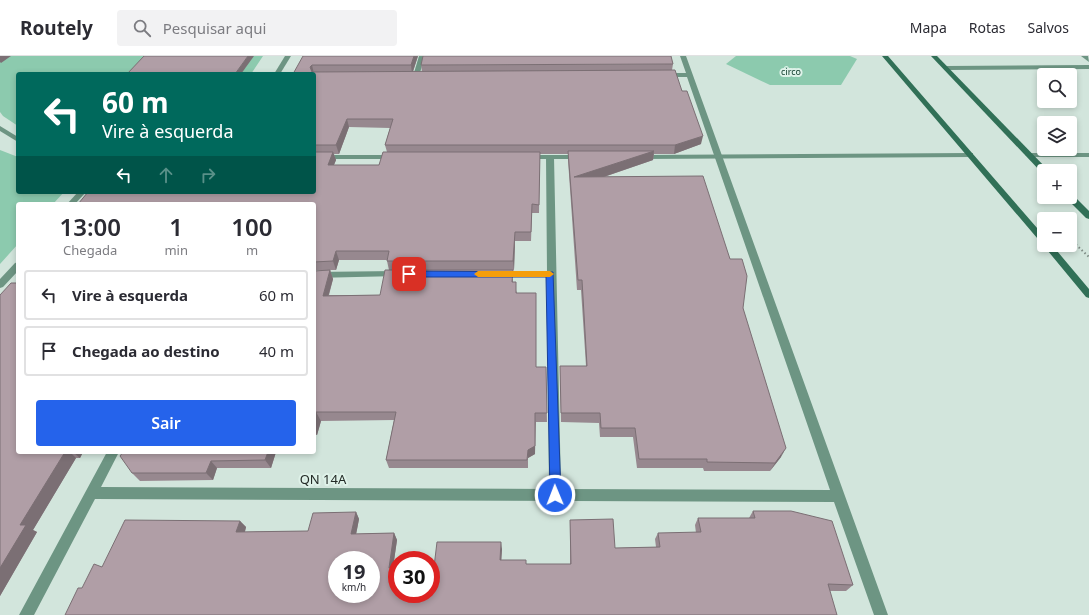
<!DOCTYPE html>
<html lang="pt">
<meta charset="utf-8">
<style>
body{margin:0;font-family:"Noto Sans",sans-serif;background:#f2f2f3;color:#2b2b33;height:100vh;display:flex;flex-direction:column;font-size:15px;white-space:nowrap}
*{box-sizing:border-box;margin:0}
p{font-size:13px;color:#7c7c81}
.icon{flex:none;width:22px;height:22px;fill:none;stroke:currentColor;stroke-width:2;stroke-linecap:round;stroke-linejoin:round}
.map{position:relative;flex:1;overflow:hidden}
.side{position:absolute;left:16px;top:146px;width:300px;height:252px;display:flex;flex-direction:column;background:#fff;border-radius:4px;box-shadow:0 2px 6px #0003}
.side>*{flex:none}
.top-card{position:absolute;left:16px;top:16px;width:300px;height:122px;border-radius:4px;box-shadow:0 2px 6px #0003;background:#00695c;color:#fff;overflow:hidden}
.fabs{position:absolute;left:1037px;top:12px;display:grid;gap:8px}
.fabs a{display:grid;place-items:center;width:40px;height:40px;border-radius:4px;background:#fff;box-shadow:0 2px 6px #0003;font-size:20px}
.speed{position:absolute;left:328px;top:495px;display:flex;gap:8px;font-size:20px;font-weight:700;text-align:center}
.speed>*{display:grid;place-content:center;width:52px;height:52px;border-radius:50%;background:#fff;box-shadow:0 2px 6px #0003;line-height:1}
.speed small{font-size:10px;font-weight:400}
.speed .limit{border:6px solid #d22;background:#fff;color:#111}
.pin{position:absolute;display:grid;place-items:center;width:34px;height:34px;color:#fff;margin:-17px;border-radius:8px;box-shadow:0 2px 6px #0006}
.me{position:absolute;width:44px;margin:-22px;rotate:359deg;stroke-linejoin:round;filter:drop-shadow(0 0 3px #0008)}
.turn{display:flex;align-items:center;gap:14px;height:84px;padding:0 20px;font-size:18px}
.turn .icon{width:52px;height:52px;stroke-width:2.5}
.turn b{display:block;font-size:28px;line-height:34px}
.lanes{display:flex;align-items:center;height:38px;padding:0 20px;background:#0003;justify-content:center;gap:20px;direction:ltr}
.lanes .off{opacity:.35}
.eta{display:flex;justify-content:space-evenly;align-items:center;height:68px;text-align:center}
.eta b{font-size:24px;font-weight:600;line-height:28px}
.button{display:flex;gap:8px;margin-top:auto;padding:8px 20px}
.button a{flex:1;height:46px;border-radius:4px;background:#2563eb;color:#fff;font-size:16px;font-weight:600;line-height:46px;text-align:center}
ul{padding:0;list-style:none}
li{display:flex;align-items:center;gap:12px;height:50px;margin:0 8px 6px;padding:0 12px;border:2px solid #e1e1e2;border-radius:4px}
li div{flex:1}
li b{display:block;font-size:15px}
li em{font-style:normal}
header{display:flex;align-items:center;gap:24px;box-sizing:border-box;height:56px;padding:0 20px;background:#fff;border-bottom:1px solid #e1e1e2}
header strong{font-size:19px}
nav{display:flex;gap:22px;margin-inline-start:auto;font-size:14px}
.search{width:280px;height:36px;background:#f2f2f3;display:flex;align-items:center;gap:10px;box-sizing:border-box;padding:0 14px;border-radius:4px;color:#7c7c81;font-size:15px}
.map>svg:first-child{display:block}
.green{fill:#8ccaae}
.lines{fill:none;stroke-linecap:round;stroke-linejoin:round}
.path{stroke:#7d8a83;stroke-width:2;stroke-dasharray:1.5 2.5;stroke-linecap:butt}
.service{fill:#6d9583;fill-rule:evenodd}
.minor{fill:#6d9583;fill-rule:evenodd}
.tertiary{fill:#6d9583;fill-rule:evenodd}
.secondary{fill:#317057;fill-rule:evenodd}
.wall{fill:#97888f;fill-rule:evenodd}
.shaded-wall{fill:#7b6f74}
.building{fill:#b09ea6;stroke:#7b6f74;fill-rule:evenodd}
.route{fill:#2563eb;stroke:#184099}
.slow{fill:#f59e0b}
.labels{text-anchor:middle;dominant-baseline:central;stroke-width:4;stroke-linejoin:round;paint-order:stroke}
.far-park-label{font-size:9px;fill:#0b3929;stroke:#dff2e9}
.near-street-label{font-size:13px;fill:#232a26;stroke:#dff2e9}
</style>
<header>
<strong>Routely</strong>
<div class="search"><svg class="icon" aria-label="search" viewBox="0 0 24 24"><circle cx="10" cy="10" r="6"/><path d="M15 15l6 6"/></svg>Pesquisar aqui</div>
<nav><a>Mapa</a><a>Rotas</a><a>Salvos</a></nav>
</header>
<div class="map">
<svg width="1089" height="559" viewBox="0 0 1089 559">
<rect width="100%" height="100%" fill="#d2e5dc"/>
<!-- green -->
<g class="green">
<path d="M 0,0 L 263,0 L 251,18 L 18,18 L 18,70 L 3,60 L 0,56 Z"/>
<path d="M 736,0 L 850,0 L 857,3 L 841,29 L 770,29 L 726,8 Z"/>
<path d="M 0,94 L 18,101 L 18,136 L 64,136 L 53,148 L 18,148 L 18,188 L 0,208 Z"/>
</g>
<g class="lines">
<!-- path -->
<path class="path" d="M 1070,183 L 1089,201"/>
<!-- service -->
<g class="service">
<path d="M 1081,0 L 1088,0 L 1089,6 Z"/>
<path d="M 1089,9 L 1089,13 L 946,14 L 943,12 L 946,10 Z"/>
</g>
<!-- minor -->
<g class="minor">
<path d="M 285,0 L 291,0 L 280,18 L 274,18 Z"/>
<path d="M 419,0 L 425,0 L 419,20 L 416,22 L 413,20 Z"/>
<path d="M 680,0 L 686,0 L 888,559 L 874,559 L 834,446 L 95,443 L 34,559 L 19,559 L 107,396 L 119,396 L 101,431 L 549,433 L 547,221 L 500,221 L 495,218 L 500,215 L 547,215 L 546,101 L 550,99 L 554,101 L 561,433 L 830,434 L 687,21 L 663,21 L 660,19 L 663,17 L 686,17 Z"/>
<path d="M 78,136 L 86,136 L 75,148 L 67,148 Z"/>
<path d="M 18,206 L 18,215 L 3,231 L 0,232 L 0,223 L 15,207 Z"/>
<path d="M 396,215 L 401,218 L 399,220 L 314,222 L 314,216 Z"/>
</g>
<!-- tertiary -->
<g class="tertiary">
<path d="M 0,70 L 18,81 L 18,86 L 0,75 Z"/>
<path d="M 970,97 L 973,97 L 973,101 L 640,103 L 636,101 L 640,99 Z"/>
<path d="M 1026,97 L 1089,97 L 1089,101 L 1029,101 L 1025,99 Z"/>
<path d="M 314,99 L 394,99 L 398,101 L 394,103 L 314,103 Z"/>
<path d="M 525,99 L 582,99 L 586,101 L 582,103 L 525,103 Z"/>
</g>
<!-- secondary -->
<g class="secondary">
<path d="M 882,0 L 888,0 L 1044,180 L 1044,189 L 1052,189 L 1089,233 L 1089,242 L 1086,241 L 1043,189 Z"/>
<path d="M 931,0 L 937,0 L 1049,115 L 1042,117 Z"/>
<path d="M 1070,139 L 1073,139 L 1089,155 L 1089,163 L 1086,162 L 1067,143 L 1066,141 L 1070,141 Z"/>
</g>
</g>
<!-- wall -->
<g class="wall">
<path d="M 303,0 L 418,0 L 413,16 L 422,16 L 421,9 L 673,8 L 672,14 L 682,35 L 701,88 L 674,98 L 654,98 L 653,104 L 604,121 L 743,252 L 781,401 L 770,415 L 704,415 L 703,412 L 637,412 L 633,381 L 600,381 L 599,367 L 561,366 L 560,310 L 586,310 L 581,234 L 577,234 L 568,104 L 568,98 L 540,98 L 539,157 L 532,157 L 531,185 L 515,185 L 514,214 L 389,214 L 387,205 L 387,204 L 339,204 L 336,214 L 314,214 L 314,18 ZM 349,71 L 390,72 L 385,89 L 387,96 L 379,109 L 334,109 L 336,104 L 334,98 L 339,98 Z"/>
<path d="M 330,214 L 333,223 L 329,239 L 380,239 L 513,223 L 513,226 L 517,237 L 536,311 L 546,311 L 547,366 L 536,366 L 535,398 L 528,402 L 528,412 L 389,412 L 386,404 L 394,364 L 321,365 L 317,379 L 314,379 L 314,215 Z"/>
<path d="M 0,239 L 18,396 L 83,396 L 80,402 L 76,402 L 33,474 L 37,476 L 0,540 Z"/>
<path d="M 123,396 L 276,396 L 271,412 L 217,412 L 213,424 L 140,425 L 132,417 Z"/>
<path d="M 753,455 L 853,529 L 846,535 L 82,532 L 102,511 L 240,465 L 246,471 L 245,476 L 308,475 L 356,456 L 359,463 L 356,478 L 394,477 L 397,484 L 393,512 L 434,511 L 502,493 L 501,504 L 527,508 L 570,508 L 570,464 L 615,492 L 656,491 L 655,483 L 658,477 L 696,477 L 695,469 L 698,462 L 749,462 Z"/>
</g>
<!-- shaded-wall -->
<g class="shaded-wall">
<path d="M 0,0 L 11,0 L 1,7 L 0,6 Z"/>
<path d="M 248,0 L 254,0 L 241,18 L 235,18 Z"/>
<path d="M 414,0 L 418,0 L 412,18 L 411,9 Z"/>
<path d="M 312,9 L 314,18 L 312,18 L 310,11 Z"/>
<path d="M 347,63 L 349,71 L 339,98 L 336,89 Z"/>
<path d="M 703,80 L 701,88 L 674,98 L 675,89 Z"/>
<path d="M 654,95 L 653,104 L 574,131 L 574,121 Z"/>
<path d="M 333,96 L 336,104 L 330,118 L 328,109 Z"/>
<path d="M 515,176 L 515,185 L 514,214 L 513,205 Z"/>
<path d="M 336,195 L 339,204 L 336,214 L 333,205 Z"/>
<path d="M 330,214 L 333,223 L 326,248 L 323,240 Z"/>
<path d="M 316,356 L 321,365 L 317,379 L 314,374 L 314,365 Z"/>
<path d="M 535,357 L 535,398 L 528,402 L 528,412 L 528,394 Z"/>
<path d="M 786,392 L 781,401 L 770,415 L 775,407 Z"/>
<path d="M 65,396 L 70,396 L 76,402 L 33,474 L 37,476 L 0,540 L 0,512 L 20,469 Z"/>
<path d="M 73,396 L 83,396 L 80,402 Z"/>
<path d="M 268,396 L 276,396 L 271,412 L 265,404 Z"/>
<path d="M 211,405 L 217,412 L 213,424 L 206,417 Z"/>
<path d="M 356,456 L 359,463 L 355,484 L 351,478 Z"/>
<path d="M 240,465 L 246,471 L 243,482 L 236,476 Z"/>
<path d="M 394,477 L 397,484 L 392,518 L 389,512 Z"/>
<path d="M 501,486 L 502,493 L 501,510 L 500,504 Z"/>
</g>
<!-- building -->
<g class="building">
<path d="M 144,0 L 248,0 L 235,18 L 127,18 Z"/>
<path d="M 303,0 L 414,0 L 411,9 L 312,9 L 310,11 L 312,16 L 675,14 L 682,35 L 687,35 L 703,80 L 675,89 L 385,89 L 393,63 L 347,63 L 336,89 L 314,89 L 314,18 L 293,18 Z"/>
<path d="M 423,0 L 671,0 L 673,8 L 421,9 Z"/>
<path d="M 568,95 L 654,95 L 574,121 L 703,120 L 730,203 L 742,203 L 747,220 L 743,252 L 786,392 L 775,407 L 707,406 L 707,403 L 639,403 L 635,372 L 601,372 L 600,357 L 561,357 L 560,310 L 587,310 L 582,224 L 578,224 Z"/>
<path d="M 314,96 L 333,96 L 328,109 L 379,109 L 383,96 L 540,96 L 539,149 L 532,148 L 531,176 L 515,176 L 513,205 L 387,205 L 389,195 L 336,195 L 333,205 L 314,206 L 314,148 L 78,148 L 88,136 L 314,136 Z"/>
<path d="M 330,214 L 323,240 L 380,239 L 385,214 L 513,214 L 512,226 L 516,226 L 516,237 L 536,237 L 536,311 L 546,311 L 547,357 L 535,357 L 535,390 L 528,394 L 527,404 L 386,404 L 396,356 L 316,356 L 314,365 L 314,215 Z"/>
<path d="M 11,227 L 18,227 L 18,396 L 65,396 L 20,469 L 26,469 L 0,512 L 0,239 Z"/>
<path d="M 123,396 L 268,396 L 265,404 L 211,405 L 206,417 L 132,417 L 120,400 Z"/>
<path d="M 753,455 L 791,455 L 832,465 L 853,529 L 828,528 L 837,559 L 65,559 L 78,532 L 82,532 L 94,508 L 102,511 L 125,464 L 240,465 L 236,476 L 308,475 L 313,457 L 356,456 L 351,478 L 394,477 L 389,512 L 397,512 L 397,538 L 431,538 L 431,511 L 434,511 L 437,486 L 501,486 L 500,504 L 526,504 L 526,508 L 571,508 L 570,464 L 613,463 L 615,492 L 660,491 L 658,477 L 701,476 L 698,462 L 755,462 ZM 337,504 L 371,504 L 371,538 L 337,538 Z"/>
</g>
<!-- route -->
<path class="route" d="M 409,215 L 553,216 L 561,439 L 559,442 L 555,444 L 551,442 L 550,439 L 546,221 L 409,221 L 404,218 Z"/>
<!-- slow -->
<path class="slow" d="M 478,215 L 550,215 L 554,218 L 550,221 L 478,221 L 474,218 Z"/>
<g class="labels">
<!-- far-park labels -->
<g class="far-park-label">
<text x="791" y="15">circo</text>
</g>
<!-- near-street labels -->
<g class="near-street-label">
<text x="323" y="423">QN 14A</text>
</g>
</g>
</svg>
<div class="fabs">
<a><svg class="icon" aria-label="search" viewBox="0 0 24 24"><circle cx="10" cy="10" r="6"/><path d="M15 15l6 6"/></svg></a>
<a><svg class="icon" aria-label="layers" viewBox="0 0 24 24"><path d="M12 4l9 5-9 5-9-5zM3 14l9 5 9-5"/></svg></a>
<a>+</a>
<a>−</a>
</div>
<div class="speed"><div>19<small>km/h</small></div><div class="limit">30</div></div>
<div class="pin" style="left:409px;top:218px;background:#d93025"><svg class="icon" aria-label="arrive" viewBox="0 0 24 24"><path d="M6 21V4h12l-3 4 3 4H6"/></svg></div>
<svg class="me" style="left:555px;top:439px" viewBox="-20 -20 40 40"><circle r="17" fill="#2563eb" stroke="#fff" stroke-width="3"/><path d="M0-11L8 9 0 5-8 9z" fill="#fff"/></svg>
<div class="top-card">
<div class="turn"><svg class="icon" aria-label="left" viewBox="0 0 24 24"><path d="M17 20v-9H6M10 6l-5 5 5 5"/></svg><div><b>60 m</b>Vire à esquerda</div></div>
<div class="lanes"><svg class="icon" aria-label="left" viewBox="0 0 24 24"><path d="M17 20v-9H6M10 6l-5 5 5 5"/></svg><svg class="icon off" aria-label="ahead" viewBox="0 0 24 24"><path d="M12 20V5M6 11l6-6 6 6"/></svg><svg class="icon off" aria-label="right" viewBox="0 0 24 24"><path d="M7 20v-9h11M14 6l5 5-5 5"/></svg></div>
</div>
<section class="side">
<div class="eta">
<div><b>13:00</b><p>Chegada</p></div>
<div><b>1</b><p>min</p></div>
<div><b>100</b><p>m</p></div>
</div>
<ul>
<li><svg class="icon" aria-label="left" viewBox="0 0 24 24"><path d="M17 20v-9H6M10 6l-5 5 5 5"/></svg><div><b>Vire à esquerda</b></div><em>60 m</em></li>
<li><svg class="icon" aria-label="arrive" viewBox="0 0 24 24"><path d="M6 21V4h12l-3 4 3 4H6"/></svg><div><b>Chegada ao destino</b></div><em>40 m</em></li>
</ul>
<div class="button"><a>Sair</a></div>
</section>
</div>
